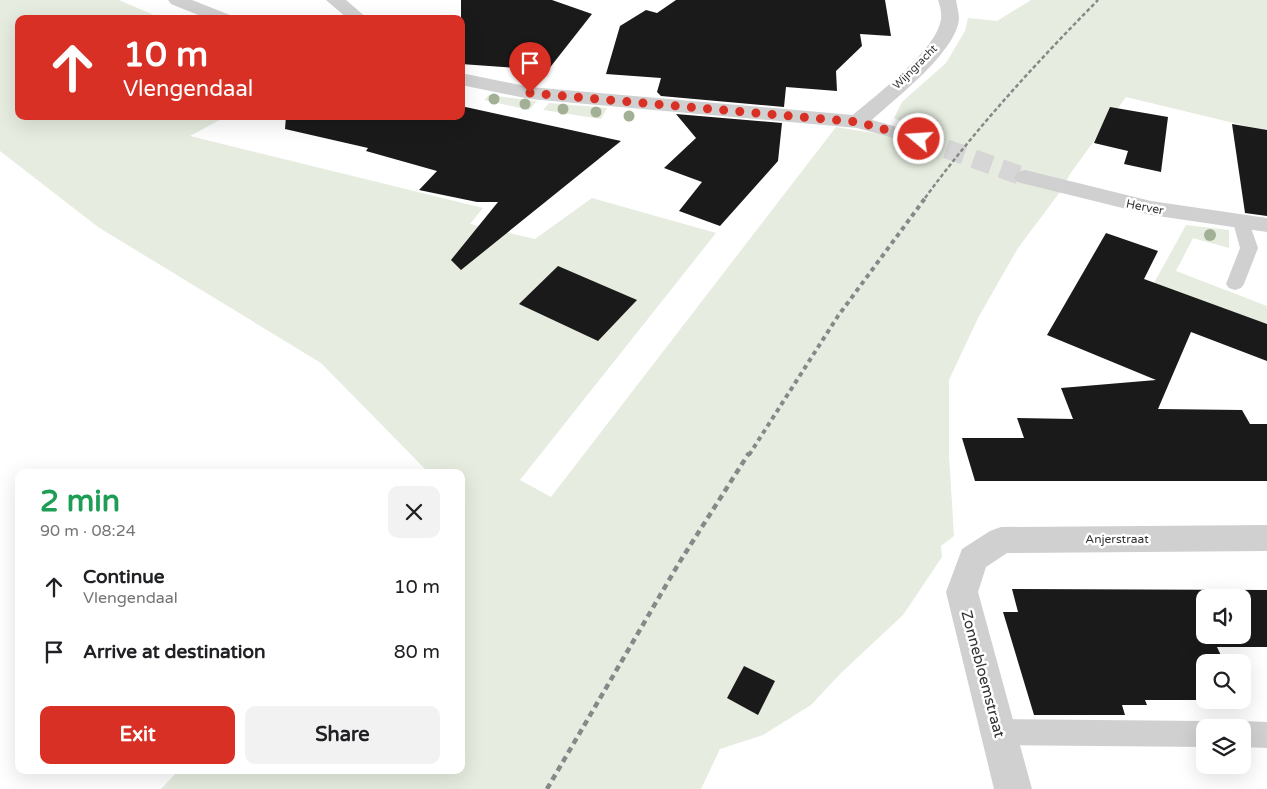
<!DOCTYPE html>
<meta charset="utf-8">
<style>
body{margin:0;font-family:"Varela Round",sans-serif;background:#f2f2f2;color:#202124;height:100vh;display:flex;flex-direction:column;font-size:19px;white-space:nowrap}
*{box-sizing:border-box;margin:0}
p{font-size:16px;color:#757577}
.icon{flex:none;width:28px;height:28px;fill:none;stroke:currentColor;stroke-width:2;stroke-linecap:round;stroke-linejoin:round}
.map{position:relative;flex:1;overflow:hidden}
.details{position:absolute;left:15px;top:469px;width:450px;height:305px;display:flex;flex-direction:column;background:#fff;border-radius:10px;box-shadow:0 5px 20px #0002}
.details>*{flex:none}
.hud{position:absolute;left:15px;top:15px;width:450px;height:105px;border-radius:10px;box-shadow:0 5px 20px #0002;background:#d93025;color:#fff;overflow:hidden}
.controls{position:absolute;left:1196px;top:589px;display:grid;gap:10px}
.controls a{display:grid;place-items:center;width:55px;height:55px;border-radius:10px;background:#fff;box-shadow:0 5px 20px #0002;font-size:25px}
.pin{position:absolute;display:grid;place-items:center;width:42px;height:42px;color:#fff;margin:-51px -21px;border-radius:50% 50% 50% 0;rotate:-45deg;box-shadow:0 0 5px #0007}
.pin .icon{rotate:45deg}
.me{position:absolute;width:55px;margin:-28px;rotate:288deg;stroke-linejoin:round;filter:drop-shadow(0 0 4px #0008)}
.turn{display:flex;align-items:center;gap:18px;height:105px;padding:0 25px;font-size:22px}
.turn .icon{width:65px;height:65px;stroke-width:2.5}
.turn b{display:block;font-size:35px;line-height:42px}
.round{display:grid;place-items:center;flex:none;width:52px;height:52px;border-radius:10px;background:#f2f2f2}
.head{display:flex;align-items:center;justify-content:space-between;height:85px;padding:0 25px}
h1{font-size:30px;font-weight:700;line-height:38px;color:#1e9e55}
.button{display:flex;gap:10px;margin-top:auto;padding:10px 25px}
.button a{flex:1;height:58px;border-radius:10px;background:#d93025;color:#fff;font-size:20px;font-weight:700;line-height:58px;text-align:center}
.button a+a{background:#f2f2f2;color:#202124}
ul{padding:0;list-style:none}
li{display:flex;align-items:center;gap:15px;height:65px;padding:0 25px}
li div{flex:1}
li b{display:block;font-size:19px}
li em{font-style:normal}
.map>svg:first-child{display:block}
.green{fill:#e6ecdf}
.building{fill:#1a1a1a;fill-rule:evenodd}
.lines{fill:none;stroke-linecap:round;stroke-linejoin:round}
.minor-tunnel{stroke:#d6d6d6;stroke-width:19;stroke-dasharray:19 10;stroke-linecap:butt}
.service{fill:#d0d0d0;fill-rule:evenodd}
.minor{fill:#d0d0d0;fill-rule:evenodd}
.rail-far2{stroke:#888;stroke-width:2.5;stroke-dasharray:4 2.5;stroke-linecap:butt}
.rail-far1{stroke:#888;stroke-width:4;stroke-dasharray:4.5 4;stroke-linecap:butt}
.rail{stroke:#888;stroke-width:4.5;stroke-dasharray:6 4.5;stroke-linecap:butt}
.tree{fill:#a2b095}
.route{stroke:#d93025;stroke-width:9;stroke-dasharray:0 16.2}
.labels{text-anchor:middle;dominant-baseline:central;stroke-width:5;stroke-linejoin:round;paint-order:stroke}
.far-street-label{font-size:11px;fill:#333;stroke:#fff}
.street-label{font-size:12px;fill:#333;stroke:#fff}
.near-street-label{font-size:15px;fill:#333;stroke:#fff}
</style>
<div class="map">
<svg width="1267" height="789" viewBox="0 0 1267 789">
<rect width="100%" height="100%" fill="#fff"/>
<!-- green -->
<g class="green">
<path d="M 0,0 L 119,0 L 163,19 L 19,19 L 19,116 L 227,116 L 190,136 L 483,208 L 470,224 L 535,239 L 592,198 L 716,233 L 520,480 L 551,497 L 836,127 L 898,137 L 909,125 L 894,118 L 902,102 L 946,63 L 965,31 L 968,18 L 997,21 L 1031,0 L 1267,0 L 1267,131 L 1126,97 L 1070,174 L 1060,192 L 1018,248 L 978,318 L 949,380 L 949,456 L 954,536 L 941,546 L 942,557 L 903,615 L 841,673 L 811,705 L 763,735 L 720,749 L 701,789 L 161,789 L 179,770 L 461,770 L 461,472 L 428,472 L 321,363 L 98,227 L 0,151 Z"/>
<path d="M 489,95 L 537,101 L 529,110 L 484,100 Z"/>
<path d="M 549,103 L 607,108 L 601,119 L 543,110 Z"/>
<path d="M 1186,225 L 1229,230 L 1229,248 L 1193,238 L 1176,271 L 1267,306 L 1267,324 L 1143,303 Z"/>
</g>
<!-- building -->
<g class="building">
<path d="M 461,0 L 552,0 L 592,14 L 548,70 L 461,64 Z"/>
<path d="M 676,0 L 885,0 L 891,36 L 860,34 L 862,46 L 836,71 L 837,91 L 786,87 L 784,107 L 661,96 L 657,92 L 661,78 L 606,74 L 620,26 L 646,10 L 657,13 Z"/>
<path d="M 461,106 L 621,141 L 461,270 L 451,260 L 498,202 L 477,202 L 419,190 L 437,171 L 366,151 L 368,148 L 285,129 L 286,116 L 461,116 Z"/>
<path d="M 1110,107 L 1168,117 L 1161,172 L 1124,164 L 1128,151 L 1094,143 Z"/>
<path d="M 676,114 L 782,123 L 778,161 L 720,226 L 679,211 L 702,182 L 664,168 L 696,138 Z"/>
<path d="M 1232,124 L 1267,130 L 1267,216 L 1245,213 Z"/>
<path d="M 1106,233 L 1158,251 L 1144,279 L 1267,324 L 1267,361 L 1191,332 L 1158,409 L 1242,410 L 1250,424 L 1267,424 L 1267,481 L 975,481 L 962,438 L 1024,438 L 1017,418 L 1073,419 L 1061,388 L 1156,380 L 1047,335 Z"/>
<path d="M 558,266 L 637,300 L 598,341 L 519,304 Z"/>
<path d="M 1012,589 L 1267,590 L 1267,647 L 1217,647 L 1224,662 L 1205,662 L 1205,700 L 1145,700 L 1147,705 L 1122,705 L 1125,715 L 1034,715 L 1003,612 L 1018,612 ZM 1205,598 L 1242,598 L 1242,635 L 1205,635 Z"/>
<path d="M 744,666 L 775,681 L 758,715 L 727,698 Z"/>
</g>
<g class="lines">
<!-- minor-tunnel -->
<path class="minor-tunnel" d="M 919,139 L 1025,177"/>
<!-- service -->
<g class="service">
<path d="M 1241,217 L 1247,218 L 1249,222 L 1258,248 L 1244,284 L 1241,288 L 1235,290 L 1229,288 L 1226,284 L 1240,248 L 1233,222 L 1235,218 Z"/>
<path d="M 999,719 L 1205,721 L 1214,725 L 1216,728 L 1205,728 L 1205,747 L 999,745 L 990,741 L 986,732 L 990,723 Z"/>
<path d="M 1242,721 L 1267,722 L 1267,748 L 1242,747 L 1242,728 L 1231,728 L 1233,725 Z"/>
</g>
<!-- minor -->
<g class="minor">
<path d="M 168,0 L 192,0 L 230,15 L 233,19 L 208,19 L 171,4 Z"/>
<path d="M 326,0 L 346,0 L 368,19 L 348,19 Z"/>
<path d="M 938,0 L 956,0 C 957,6 959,13 959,19 C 956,52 896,98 872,120 L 926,135 L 929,139 L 926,143 L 919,145 L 857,128 L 530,99 L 461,85 L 461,73 L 530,87 L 853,115 C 876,95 937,50 941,19 C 942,13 940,6 938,0 Z"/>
<path d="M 1025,170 L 1151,201 L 1267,218 L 1267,232 L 1151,215 L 1017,182 L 1014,177 L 1017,172 Z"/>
<path d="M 1267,525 L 1267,551 L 1007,553 L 986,567 L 978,592 L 1032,789 L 994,789 L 946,592 L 962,549 L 990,531 L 1001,527 Z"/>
</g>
<!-- rail-far2 -->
<path class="rail-far2" d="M 925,198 C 977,127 1037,62 1098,0"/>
<!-- rail-far1 -->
<path class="rail-far1" d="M 749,455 L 838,316 L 926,197"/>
<!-- rail -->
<path class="rail" d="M 547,789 L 679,563 L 749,453"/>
</g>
<!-- trees -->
<g class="tree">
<circle cx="494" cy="99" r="5.5"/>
<circle cx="525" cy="104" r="5.5"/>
<circle cx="563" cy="109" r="5.5"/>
<circle cx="596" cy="112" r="5.5"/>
<circle cx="629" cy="116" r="5.5"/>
<circle cx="1210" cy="235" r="6"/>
</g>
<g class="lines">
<!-- route -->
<path class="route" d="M 530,93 L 858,122 L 919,139"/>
</g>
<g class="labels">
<!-- far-street labels -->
<g class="far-street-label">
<text transform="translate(915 67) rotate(-45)">Wijngracht</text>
</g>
<!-- street labels -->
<g class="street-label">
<text transform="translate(1145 207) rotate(11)">Herver</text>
<text x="1117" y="539">Anjerstraat</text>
</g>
<!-- near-street labels -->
<g class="near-street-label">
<text transform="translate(983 674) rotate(75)">Zonnebloemstraat</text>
</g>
</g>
</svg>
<div class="controls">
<a><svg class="icon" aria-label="sound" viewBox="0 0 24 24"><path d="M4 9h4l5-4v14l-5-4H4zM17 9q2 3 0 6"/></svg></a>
<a><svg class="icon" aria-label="search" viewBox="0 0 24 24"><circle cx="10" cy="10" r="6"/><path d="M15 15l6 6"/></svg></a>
<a><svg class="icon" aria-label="layers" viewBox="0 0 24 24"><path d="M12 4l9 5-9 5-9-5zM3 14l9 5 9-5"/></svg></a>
</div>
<div class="pin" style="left:530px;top:93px;background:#d93025"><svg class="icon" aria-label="arrive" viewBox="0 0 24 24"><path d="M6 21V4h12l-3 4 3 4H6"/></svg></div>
<svg class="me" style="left:919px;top:139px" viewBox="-20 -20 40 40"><circle r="17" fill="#d93025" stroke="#fff" stroke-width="3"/><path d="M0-11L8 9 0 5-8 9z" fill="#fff"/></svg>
<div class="hud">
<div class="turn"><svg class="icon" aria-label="ahead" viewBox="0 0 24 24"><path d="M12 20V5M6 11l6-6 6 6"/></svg><div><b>10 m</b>Vlengendaal</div></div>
</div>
<section class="details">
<div class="head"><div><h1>2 min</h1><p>90 m · 08:24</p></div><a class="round"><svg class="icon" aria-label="close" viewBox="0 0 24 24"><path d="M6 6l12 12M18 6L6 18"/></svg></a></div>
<ul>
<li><svg class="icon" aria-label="ahead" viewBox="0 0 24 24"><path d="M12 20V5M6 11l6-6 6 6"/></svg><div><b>Continue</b><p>Vlengendaal</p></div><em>10 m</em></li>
<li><svg class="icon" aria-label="arrive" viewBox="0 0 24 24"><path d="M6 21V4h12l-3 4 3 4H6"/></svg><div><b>Arrive at destination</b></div><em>80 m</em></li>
</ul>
<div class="button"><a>Exit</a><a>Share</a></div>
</section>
</div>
